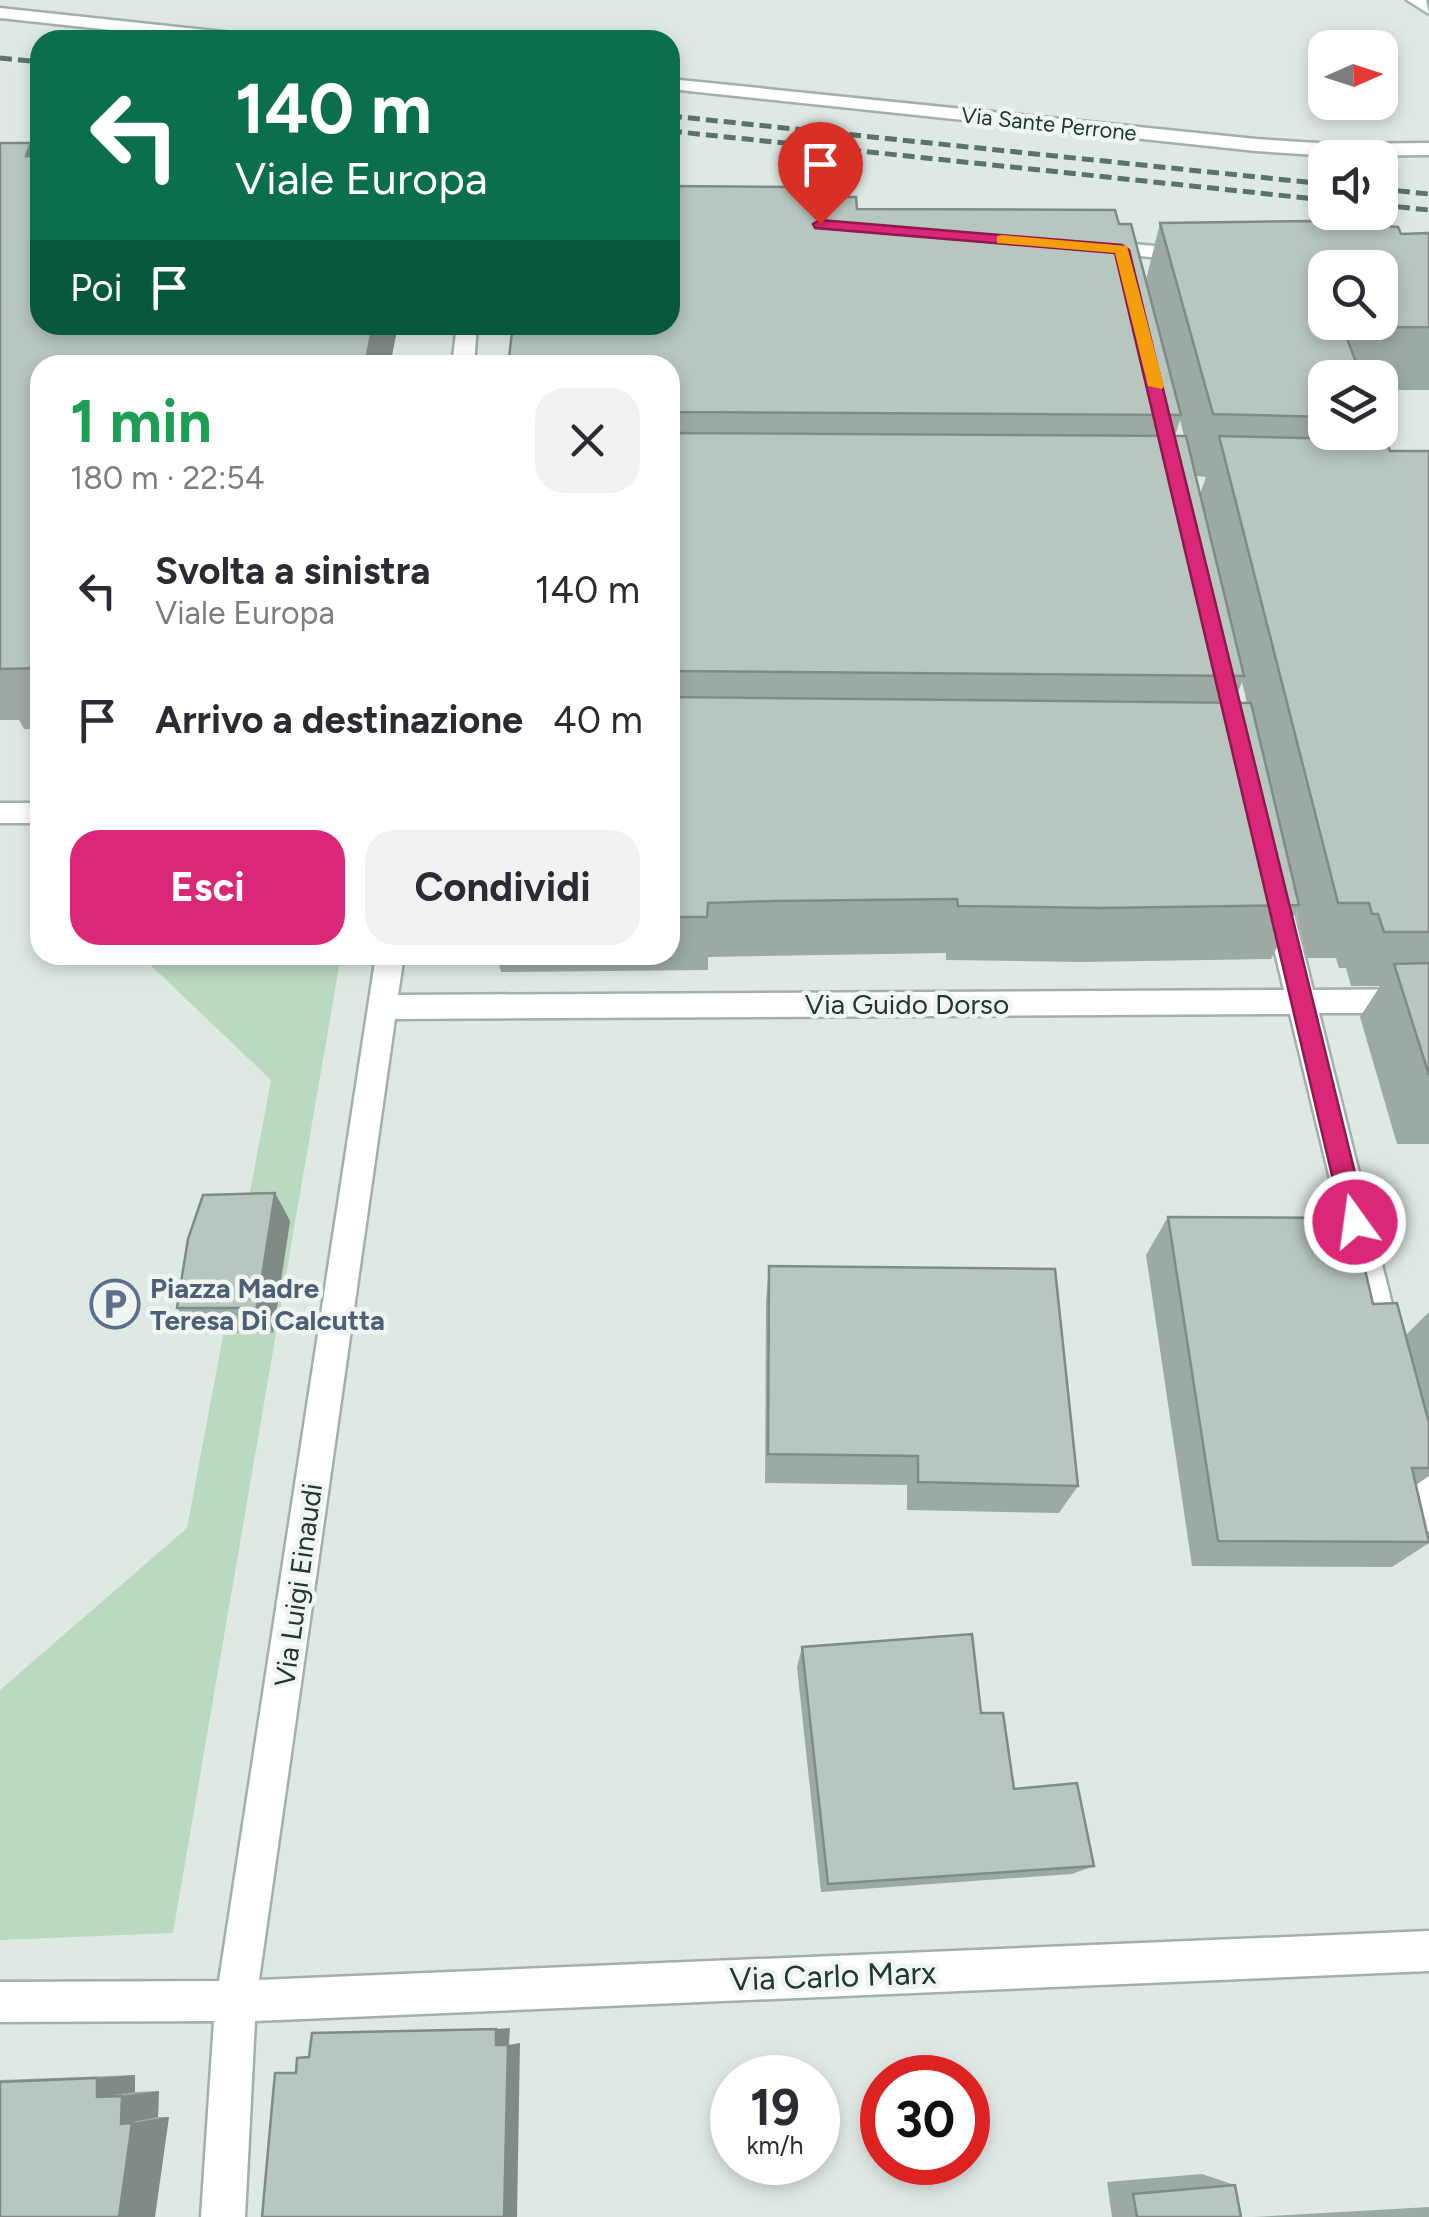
<!DOCTYPE html>
<html lang="it">
<meta charset="utf-8">
<style>
body{margin:0;font-family:Figtree,sans-serif;background:#f2f2f3;color:#2b2b33;height:100vh;display:flex;flex-direction:column;font-size:38px;white-space:nowrap}
*{box-sizing:border-box;margin:0}
p{font-size:32px;color:#7c7c81}
.icon{flex:none;width:55px;height:55px;fill:none;stroke:currentColor;stroke-width:2;stroke-linecap:round;stroke-linejoin:round}
.map{position:relative;flex:1;overflow:hidden}
.drawer{position:absolute;left:30px;top:355px;width:650px;height:610px;display:flex;flex-direction:column;background:#fff;border-radius:30px;box-shadow:0 5px 15px #0003}
.drawer>*{flex:none}
.hud{position:absolute;left:30px;top:30px;width:650px;height:305px;border-radius:30px;box-shadow:0 5px 15px #0003;background:#0b6e4f;color:#fff;overflow:hidden}
.needle{width:65px;rotate:87deg}
.controls{position:absolute;left:1308px;top:30px;display:grid;gap:20px}
.controls a{display:grid;place-items:center;width:90px;height:90px;border-radius:20px;background:#fff;box-shadow:0 5px 15px #0003;font-size:50px}
.speed{position:absolute;left:710px;top:2055px;display:flex;gap:20px;font-size:50px;font-weight:700;text-align:center}
.speed>*{display:grid;place-content:center;width:130px;height:130px;border-radius:50%;background:#fff;box-shadow:0 5px 15px #0003;line-height:1}
.speed small{font-size:25px;font-weight:400}
.speed .limit{border:15px solid #d22;background:#fff;color:#111}
.pin{position:absolute;display:grid;place-items:center;width:85px;height:85px;color:#fff;margin:-102px -42px;border-radius:50% 50% 50% 0;rotate:-45deg;box-shadow:0 0 10px #0007}
.pin .icon{rotate:45deg}
.me{position:absolute;width:110px;margin:-55px;rotate:346deg;stroke-linejoin:round;filter:drop-shadow(0 0 8px #0008)}
.turn{display:flex;align-items:center;gap:35px;height:210px;padding:0 40px;font-size:45px}
.turn .icon{width:130px;height:130px;stroke-width:2.5}
.turn b{display:block;font-size:70px;line-height:85px}
.then{display:flex;align-items:center;height:95px;padding:0 40px;background:#0003;gap:20px;font-size:38px}
.round{display:grid;place-items:center;flex:none;width:105px;height:105px;border-radius:30px;background:#f2f2f3}
.overview{display:flex;align-items:center;justify-content:space-between;height:170px;padding:0 40px}
h1{font-size:60px;font-weight:700;line-height:75px;color:#1e9e55}
.action{display:flex;gap:20px;margin-top:auto;padding:20px 40px}
.action a{flex:1;height:115px;border-radius:30px;background:#db2777;color:#fff;font-size:40px;font-weight:700;line-height:115px;text-align:center}
.action a+a{background:#f2f2f3;color:#2b2b33}
ul{padding:0;list-style:none}
li{display:flex;align-items:center;gap:30px;height:130px;padding:0 40px}
li div{flex:1}
li b{display:block;font-size:38px}
li em{font-style:normal}
.map>svg:first-child{display:block}
.green{fill:#b9d9c0}
.lines{fill:none;stroke-linecap:round;stroke-linejoin:round}
.minor-casing{stroke:#a2b0aa;stroke-width:5}
.secondary-casing{stroke:#9fb4ab;stroke-width:5}
.minor{fill:#fff;fill-rule:evenodd}
.secondary{fill:#fff;fill-rule:evenodd}
.rail{stroke:#5b736b;stroke-width:5;stroke-dasharray:12 6;stroke-linecap:butt}
.wall{fill:#9daaa4;fill-rule:evenodd}
.shaded-wall{fill:#808b86}
.building{fill:#b7c6bf;stroke:#808b86;stroke-width:2.5;fill-rule:evenodd}
.route{fill:#db2777;stroke:#8e194d;stroke-width:2.5}
.slow{fill:#f59e0b}
.labels{text-anchor:middle;dominant-baseline:central;stroke-width:9;stroke-linejoin:round;paint-order:stroke}
.far-street-label{font-size:22px;fill:#213730;stroke:#eff6f2}
.street-label{font-size:28px;fill:#213730;stroke:#eff6f2}
.service-label{font-size:28px;font-weight:bold;fill:#4e5e75;stroke:#eff6f2;text-anchor:start}
.near-street-label{font-size:32px;fill:#213730;stroke:#eff6f2}
</style>
<div class="map">
<svg width="1429" height="2217" viewBox="0 0 1429 2217">
<rect width="100%" height="100%" fill="#dfe9e4"/>
<!-- green -->
<path class="green" d="M 140,955 L 341,955 L 173,1933 L 0,1940 L 0,1690 L 187,1528 L 271,1080 Z"/>
<g class="lines">
<!-- minor casing -->
<g class="minor-casing">
<g id="minor">
<path d="M 0,8 L 252,35 L 261,40 L 204,40 L 0,18 Z"/>
<path d="M 670,79 L 1256,139 L 1333,144 L 1429,143 L 1429,155 L 1333,156 L 1256,151 L 670,89 Z"/>
<path d="M 1097,241 L 1190,249 L 1200,255 L 1190,261 L 1090,251 L 1087,247 Z"/>
<path d="M 457,325 L 477,325 L 474,365 L 452,365 Z"/>
<rect x="0" y="803" width="40" height="20"/>
<path d="M 1275,883 L 1285,886 L 1289,894 L 1313,990 L 1429,989 L 1429,1013 L 1319,1013 L 1401,1340 L 1397,1351 L 1385,1355 L 1373,1351 L 1369,1340 L 1290,1014 L 395,1019 L 259,1980 L 1429,1931 L 1429,1971 L 255,2021 L 245,2217 L 201,2217 L 214,2021 L 0,2022 L 0,1982 L 219,1981 L 376,955 L 404,955 L 398,995 L 1284,990 L 1261,894 L 1265,886 Z"/>
<path d="M 1411,1426 L 1423,1431 L 1429,1447 L 1429,1532 L 1417,1527 C 1407,1503 1389,1456 1399,1431 Z"/>
</g>
</g>
<!-- secondary casing -->
<g class="secondary-casing">
<path id="secondary" d="M 1407,0 L 1426,0 L 1429,14 Z"/>
</g>
<!-- minor -->
<use href="#minor" class="minor"/>
<!-- secondary -->
<use href="#secondary" class="secondary"/>
<!-- rail -->
<g class="rail">
<path d="M 0,58 L 40,62"/>
<path d="M 670,116 L 1325,184"/>
<path d="M 670,131 L 1325,200"/>
<path d="M 1380,189 L 1429,194"/>
<path d="M 1380,205 L 1429,210"/>
</g>
</g>
<!-- wall -->
<g class="wall">
<path d="M 0,143 L 31,143 L 36,156 L 40,325 L 398,325 L 390,365 L 40,365 L 40,729 L 24,729 L 19,720 L 0,720 Z"/>
<path d="M 813,197 L 857,209 L 1119,224 L 1146,280 L 1160,223 L 1401,234 L 1429,233 L 1429,390 L 1380,390 L 1380,378 L 1325,378 L 1325,432 L 1371,432 L 1368,440 L 1390,451 L 1429,451 L 1429,1144 L 1397,1144 L 1360,1017 L 1380,986 L 1351,986 L 1346,968 L 1339,968 L 1336,958 L 1307,958 L 1296,911 L 1271,959 L 1082,962 L 946,960 L 946,953 L 708,957 L 708,970 L 501,972 L 499,964 L 458,965 L 455,955 L 670,955 L 670,365 ZM 1180,420 L 1184,436 L 1175,436 ZM 1196,476 L 1206,477 L 1200,494 ZM 1242,682 L 1247,703 L 1234,702 Z"/>
<path d="M 275,1193 L 290,1221 L 273,1333 L 196,1333 L 177,1308 Z"/>
<path d="M 1168,1217 L 1373,1304 L 1406,1335 L 1429,1312 L 1429,1476 L 1416,1485 L 1429,1543 L 1392,1567 L 1192,1566 L 1146,1255 Z"/>
<path d="M 769,1266 L 1078,1486 L 1059,1513 L 907,1510 L 907,1485 L 765,1483 L 766,1301 Z"/>
<path d="M 802,1647 L 981,1713 L 1014,1789 L 1094,1866 L 1072,1874 L 821,1892 L 797,1667 Z"/>
<path d="M 135,2075 L 135,2092 L 159,2091 L 158,2117 L 169,2117 L 0,2217 L 0,2080 Z"/>
<path d="M 1202,2174 L 1235,2185 L 1241,2217 L 1112,2217 L 1107,2182 Z"/>
<path d="M 1429,2207 L 1429,2217 L 1254,2217 Z"/>
</g>
<!-- shaded-wall -->
<g class="shaded-wall">
<path d="M 31,143 L 40,167 L 26,156 Z"/>
<path d="M 373,325 L 398,325 L 390,365 L 365,365 Z"/>
<path d="M 275,1193 L 290,1221 L 273,1333 L 257,1308 Z"/>
<path d="M 510,2028 L 509,2044 L 496,2045 L 496,2029 Z"/>
<path d="M 520,2043 L 517,2217 L 504,2217 L 508,2045 Z"/>
<path d="M 135,2075 L 135,2092 L 97,2097 L 97,2078 Z"/>
<path d="M 159,2091 L 158,2117 L 121,2124 L 122,2096 Z"/>
<path d="M 169,2117 L 155,2217 L 119,2217 L 132,2123 Z"/>
</g>
<!-- building -->
<g class="building">
<path d="M 0,143 L 31,143 L 26,156 L 40,156 L 40,325 L 373,325 L 365,365 L 40,365 L 40,668 L 0,669 Z"/>
<path d="M 670,186 L 813,187 L 812,197 L 856,197 L 857,209 L 1115,210 L 1119,224 L 1131,224 L 1181,415 L 670,412 L 670,365 L 508,365 L 513,325 L 670,325 Z"/>
<path d="M 1312,221 L 1398,227 L 1401,234 L 1429,233 L 1429,327 L 1343,328 L 1362,378 L 1325,378 L 1325,417 L 1213,414 L 1160,223 ZM 1325,268 L 1380,268 L 1380,322 L 1325,322 Z"/>
<path d="M 670,433 L 1186,436 L 1244,676 L 670,671 Z"/>
<path d="M 1219,436 L 1386,440 L 1390,451 L 1429,451 L 1429,932 L 1384,932 L 1378,914 L 1372,914 L 1369,903 L 1338,903 Z"/>
<path d="M 670,697 L 1251,703 L 1299,905 L 1100,908 L 958,906 L 957,899 L 775,901 L 708,903 L 707,917 L 670,917 Z"/>
<path d="M 1429,963 L 1429,1075 L 1394,964 Z"/>
<path d="M 275,1193 L 257,1308 L 177,1308 L 188,1239 L 203,1195 Z"/>
<path d="M 1168,1217 L 1353,1218 L 1373,1304 L 1397,1303 L 1429,1423 L 1429,1468 L 1412,1468 L 1429,1542 L 1218,1541 Z"/>
<path d="M 769,1266 L 1055,1269 L 1078,1486 L 918,1482 L 918,1456 L 768,1454 Z"/>
<path d="M 972,1634 L 981,1713 L 1003,1713 L 1014,1789 L 1077,1783 L 1094,1866 L 828,1884 L 802,1647 Z"/>
<path d="M 496,2029 L 496,2045 L 508,2045 L 504,2217 L 262,2217 L 275,2073 L 296,2073 L 297,2058 L 309,2057 L 312,2033 Z"/>
<path d="M 97,2078 L 97,2097 L 122,2096 L 121,2124 L 132,2123 L 119,2217 L 0,2217 L 0,2082 Z"/>
<path d="M 1235,2185 L 1241,2217 L 1137,2217 L 1133,2194 Z"/>
</g>
<!-- route -->
<path class="route" d="M 820,220 L 1122,245 L 1129,250 L 1367,1222 L 1363,1229 L 1355,1232 L 1346,1229 L 1343,1222 L 1115,253 L 815,228 L 813,224 Z"/>
<!-- slow -->
<path class="slow" d="M 1002,235 L 1127,246 L 1164,386 L 1162,389 L 1148,386 L 1115,253 L 997,243 L 997,236 Z"/>
<!-- icons -->
<defs>
<g id="parking-ring" transform="scale(2.5)"><circle r="9.5" fill="#eff6f2" stroke="#5c6f8a" stroke-width="1.5"/><path d="M-3.5-5.5H1a3.5 3.5 0 0 1 0 7H-1V5.5H-3.5ZM-1-3.4V-.6H.8a1.4 1.4 0 0 0 0-2.8Z" fill="#5c6f8a"/></g>
</defs>
<g fill-rule="evenodd">
<use href="#parking-ring" x="115" y="1304"/>
</g>
<g class="labels">
<!-- far-street labels -->
<g class="far-street-label">
<text transform="translate(1049 124) rotate(6)">Via Sante Perrone</text>
</g>
<!-- street labels -->
<g class="street-label">
<text x="907" y="1004">Via Guido Dorso</text>
<text transform="translate(298 1585) rotate(-82)">Via Luigi Einaudi</text>
</g>
<!-- service labels -->
<g class="service-label">
<text x="150" y="1288">Piazza Madre<tspan x="150" dy="32">Teresa Di Calcutta</tspan></text>
</g>
<!-- near-street labels -->
<g class="near-street-label">
<text transform="translate(833 1976) rotate(-2)">Via Carlo Marx</text>
</g>
</g>
</svg>
<div class="controls">
<a><svg class="needle" viewBox="-14 -14 28 28"><path d="M0-13l5 13h-10z" fill="#e53935"/><path d="M0 13l5-13h-10z" fill="#7c7c81"/></svg></a>
<a><svg class="icon" aria-label="sound" viewBox="0 0 24 24"><path d="M4 9h4l5-4v14l-5-4H4zM17 9q2 3 0 6"/></svg></a>
<a><svg class="icon" aria-label="search" viewBox="0 0 24 24"><circle cx="10" cy="10" r="6"/><path d="M15 15l6 6"/></svg></a>
<a><svg class="icon" aria-label="layers" viewBox="0 0 24 24"><path d="M12 4l9 5-9 5-9-5zM3 14l9 5 9-5"/></svg></a>
</div>
<div class="speed"><div>19<small>km/h</small></div><div class="limit">30</div></div>
<div class="pin" style="left:820px;top:224px;background:#d93025"><svg class="icon" aria-label="arrive" viewBox="0 0 24 24"><path d="M6 21V4h12l-3 4 3 4H6"/></svg></div>
<svg class="me" style="left:1355px;top:1222px" viewBox="-20 -20 40 40"><circle r="17" fill="#db2777" stroke="#fff" stroke-width="3"/><path d="M0-11L8 9 0 5-8 9z" fill="#fff"/></svg>
<div class="hud">
<div class="turn"><svg class="icon" aria-label="left" viewBox="0 0 24 24"><path d="M17 20v-9H6M10 6l-5 5 5 5"/></svg><div><b>140 m</b>Viale Europa</div></div>
<div class="then">Poi<svg class="icon" aria-label="arrive" viewBox="0 0 24 24"><path d="M6 21V4h12l-3 4 3 4H6"/></svg></div>
</div>
<section class="drawer">
<div class="overview"><div><h1>1 min</h1><p>180 m · 22:54</p></div><a class="round"><svg class="icon" aria-label="close" viewBox="0 0 24 24"><path d="M6 6l12 12M18 6L6 18"/></svg></a></div>
<ul>
<li><svg class="icon" aria-label="left" viewBox="0 0 24 24"><path d="M17 20v-9H6M10 6l-5 5 5 5"/></svg><div><b>Svolta a sinistra</b><p>Viale Europa</p></div><em>140 m</em></li>
<li><svg class="icon" aria-label="arrive" viewBox="0 0 24 24"><path d="M6 21V4h12l-3 4 3 4H6"/></svg><div><b>Arrivo a destinazione</b></div><em>40 m</em></li>
</ul>
<div class="action"><a>Esci</a><a>Condividi</a></div>
</section>
</div>
